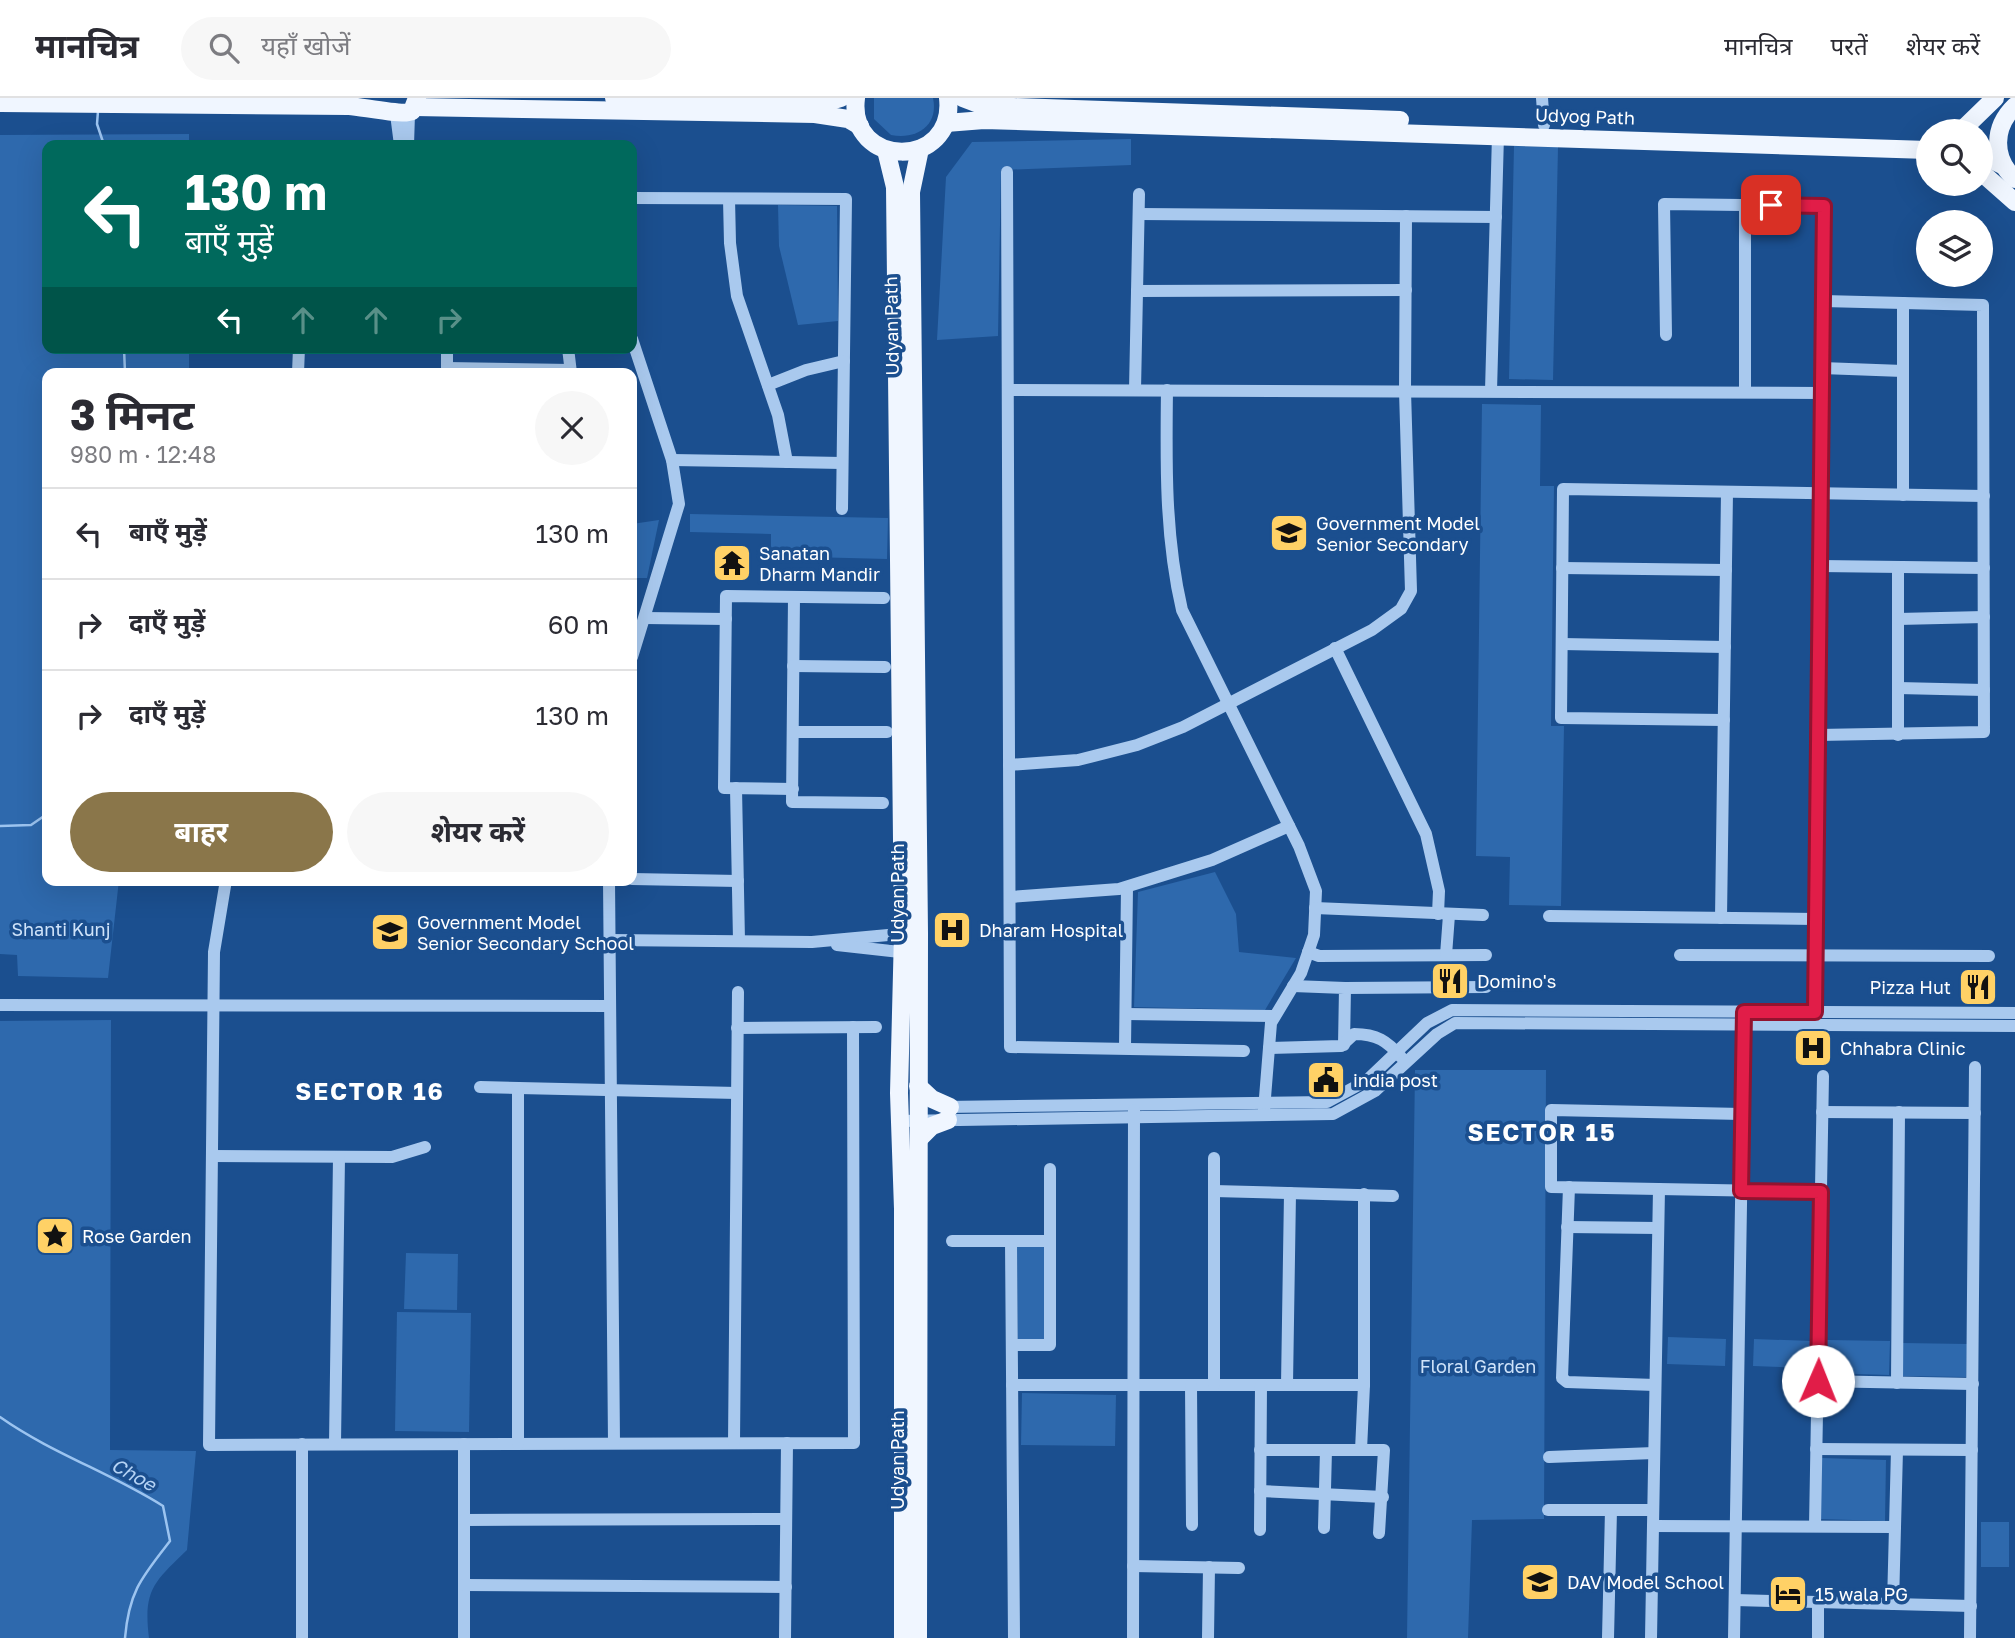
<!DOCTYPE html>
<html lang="hi">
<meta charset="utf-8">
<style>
body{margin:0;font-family:"Golos Text","Noto Sans Devanagari",sans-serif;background:#f7f7f7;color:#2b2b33;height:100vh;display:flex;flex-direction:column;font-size:26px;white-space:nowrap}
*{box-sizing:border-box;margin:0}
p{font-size:23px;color:#7c7c81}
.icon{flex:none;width:38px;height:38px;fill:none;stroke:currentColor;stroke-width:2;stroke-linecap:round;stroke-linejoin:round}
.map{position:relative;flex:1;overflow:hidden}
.panel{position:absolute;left:42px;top:270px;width:595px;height:518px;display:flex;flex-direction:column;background:#fff;border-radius:14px;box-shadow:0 7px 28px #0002}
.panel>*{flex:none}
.banner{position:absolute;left:42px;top:42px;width:595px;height:214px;border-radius:14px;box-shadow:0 7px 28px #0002;background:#00695c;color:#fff;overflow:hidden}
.fabs{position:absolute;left:1916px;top:21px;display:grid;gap:14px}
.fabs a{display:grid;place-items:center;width:77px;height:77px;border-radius:50%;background:#fff;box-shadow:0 7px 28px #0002;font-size:35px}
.pin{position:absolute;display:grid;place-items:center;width:60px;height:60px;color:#fff;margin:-30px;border-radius:14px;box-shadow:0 4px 10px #0006}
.me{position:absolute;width:77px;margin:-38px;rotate:1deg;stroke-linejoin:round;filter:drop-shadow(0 0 5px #0008)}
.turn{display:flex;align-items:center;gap:24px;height:147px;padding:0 28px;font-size:32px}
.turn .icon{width:91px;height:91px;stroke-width:2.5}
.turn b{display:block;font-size:49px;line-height:60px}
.lanes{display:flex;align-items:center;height:66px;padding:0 28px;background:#0003;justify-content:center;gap:35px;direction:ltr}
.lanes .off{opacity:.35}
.round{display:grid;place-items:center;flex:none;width:74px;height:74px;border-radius:37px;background:#f7f7f7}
.overview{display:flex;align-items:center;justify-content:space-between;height:119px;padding:0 28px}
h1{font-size:42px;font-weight:700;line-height:52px}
.primary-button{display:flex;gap:14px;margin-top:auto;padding:14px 28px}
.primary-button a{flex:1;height:80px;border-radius:42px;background:#8a764a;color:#fff;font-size:28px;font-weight:700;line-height:80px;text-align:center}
.primary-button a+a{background:#f7f7f7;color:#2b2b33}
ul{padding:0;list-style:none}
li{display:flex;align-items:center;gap:21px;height:91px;padding:0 28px;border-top:2px solid #e1e1e2}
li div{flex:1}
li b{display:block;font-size:26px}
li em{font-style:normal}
header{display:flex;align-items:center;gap:42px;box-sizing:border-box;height:98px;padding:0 35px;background:#fff;border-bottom:2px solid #e1e1e2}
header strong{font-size:33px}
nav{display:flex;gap:38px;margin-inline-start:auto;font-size:24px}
.search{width:490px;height:63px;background:#f7f7f7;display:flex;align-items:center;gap:18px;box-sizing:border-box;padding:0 24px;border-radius:38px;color:#7c7c81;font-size:26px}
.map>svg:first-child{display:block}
.green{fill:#2e69ad}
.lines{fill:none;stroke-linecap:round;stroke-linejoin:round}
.stream{stroke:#9cc4f0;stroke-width:2.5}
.minor{stroke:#a9c9ee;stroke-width:12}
.major{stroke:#f0f6ff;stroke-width:18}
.route-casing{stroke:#92132f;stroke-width:18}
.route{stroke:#e11d48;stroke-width:12}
.labels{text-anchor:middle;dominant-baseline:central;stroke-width:7;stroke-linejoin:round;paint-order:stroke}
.street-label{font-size:18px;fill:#fff;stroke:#1b4f8f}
.poi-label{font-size:18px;fill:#fff;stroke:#1b4f8f;text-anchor:start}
.park-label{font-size:18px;fill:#cfe3fa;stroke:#1b4f8f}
.water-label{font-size:19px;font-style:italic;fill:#b5d3f5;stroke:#1b4f8f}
.district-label{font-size:24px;font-weight:bold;letter-spacing:2px;fill:#fff;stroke:#1b4f8f}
</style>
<header>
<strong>मानचित्र</strong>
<div class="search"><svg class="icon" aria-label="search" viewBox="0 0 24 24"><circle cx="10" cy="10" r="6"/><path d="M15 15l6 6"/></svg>यहाँ खोजें</div>
<nav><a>मानचित्र</a><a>परतें</a><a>शेयर करें</a></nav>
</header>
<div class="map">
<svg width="2015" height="1540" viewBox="0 0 2015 1540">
<rect width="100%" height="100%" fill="#1b4f8f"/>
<!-- green -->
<g class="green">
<path d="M 874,0 L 933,0 C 939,28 916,42 891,37 L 874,21 Z"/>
<path d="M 189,36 L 189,47 L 47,47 L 47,250 L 189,250 L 189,275 L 47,275 L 47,782 L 119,782 L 108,880 L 18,878 L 17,857 L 0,856 L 0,37 Z"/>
<path d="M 1131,41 L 1131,67 L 1001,72 L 998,238 L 937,242 L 946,79 L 972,44 Z"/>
<path d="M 1514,48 L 1558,49 L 1553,282 L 1509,281 Z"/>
<path d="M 778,107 L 837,108 L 838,223 L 798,227 L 779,148 Z"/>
<path d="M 1482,306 L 1541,307 L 1540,388 L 1554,388 L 1551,628 L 1564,628 L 1561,808 L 1509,807 L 1510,759 L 1476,758 Z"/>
<path d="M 690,416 L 888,420 L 887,461 L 771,458 L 771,436 L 690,434 Z"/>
<path d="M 659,422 L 647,480 L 632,480 L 632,426 Z"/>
<path d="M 1215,774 L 1236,816 L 1239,854 L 1296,860 L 1265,912 L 1134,909 L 1138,794 Z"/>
<path d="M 111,922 L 110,1352 L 196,1353 L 187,1452 C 154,1484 143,1492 149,1540 L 0,1540 L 0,923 Z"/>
<path d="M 1415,972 L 1546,972 L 1544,1421 L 1472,1422 L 1468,1540 L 1407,1540 Z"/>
<path d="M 1046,1148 L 1046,1242 L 1018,1243 L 1017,1149 Z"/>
<path d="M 406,1155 L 458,1156 L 457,1212 L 404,1211 Z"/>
<path d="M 397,1214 L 471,1215 L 469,1334 L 395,1333 Z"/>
<path d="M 1668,1239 L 1726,1241 L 1725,1268 L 1667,1266 Z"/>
<path d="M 1754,1241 L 1812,1243 L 1810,1270 L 1753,1268 Z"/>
<path d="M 1827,1242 L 1890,1243 L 1889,1277 L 1826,1275 Z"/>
<path d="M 1903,1245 L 1967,1246 L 1966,1279 L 1902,1278 Z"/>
<path d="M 1022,1295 L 1116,1297 L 1115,1348 L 1021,1347 Z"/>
<path d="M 1822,1360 L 1886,1362 L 1885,1423 L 1820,1421 Z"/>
<rect x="1981" y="1424" width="28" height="45"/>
</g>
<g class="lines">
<!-- stream -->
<g class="stream">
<path d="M 98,13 L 97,26 L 104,47"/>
<path d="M 124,250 L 125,275"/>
<path d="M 0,728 L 31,727 L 47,716"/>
<path d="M 0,1319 C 51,1355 111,1375 163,1408 L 170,1443 C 142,1479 129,1493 125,1540"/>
</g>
<!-- minor -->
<g class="minor">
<path d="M 1542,0 L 1544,27"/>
<path d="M 396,16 L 400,47"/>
<path d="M 408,47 L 409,16"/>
<path d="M 1007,74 L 1010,949 L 1244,953"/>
<path d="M 632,100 L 846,101 L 842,411"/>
<path d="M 729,101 L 730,145 L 737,198 L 778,317 L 787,364"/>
<path d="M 1745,107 L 1745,294"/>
<path d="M 1139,116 L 1496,119"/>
<path d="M 1137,193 L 1406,192"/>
<path d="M 1666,237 L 1664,106 L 1824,108 L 1815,920"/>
<path d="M 632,241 L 672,362 L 679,406 L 632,559"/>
<path d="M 447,250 L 447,275"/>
<path d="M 568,250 L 571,275"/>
<path d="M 447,270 L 570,272"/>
<path d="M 1822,270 L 1903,273"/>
<path d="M 298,275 L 299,250"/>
<path d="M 768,287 L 806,272 L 844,263"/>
<path d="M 1008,292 L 1822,295"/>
<path d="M 1135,292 L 1139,96"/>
<path d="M 1167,292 C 1166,366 1165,439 1182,512 L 1299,748 L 1316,793 L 1314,837 L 1301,875 L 1271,925 L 1264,1012"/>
<path d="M 1491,293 L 1498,37"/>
<path d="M 672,362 L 842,365"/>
<path d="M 1903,397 L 1903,205"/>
<path d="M 1820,468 L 1984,470"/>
<path d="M 1898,469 L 1898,637"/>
<path d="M 1562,470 L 1726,472"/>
<path d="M 794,499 L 792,704 L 883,705"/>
<path d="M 645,520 L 726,521"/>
<path d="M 1898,521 L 1984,519"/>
<path d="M 1562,546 L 1725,549"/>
<path d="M 1335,550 L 1426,736 L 1439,793 L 1438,816"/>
<path d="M 793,568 L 885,569"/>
<path d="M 1898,590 L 1984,592"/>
<path d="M 1724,622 L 1561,620 L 1563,391 L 1984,398"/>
<path d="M 793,634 L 887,634"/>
<path d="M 1818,637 L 1984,634 L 1983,207 L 1823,203"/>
<path d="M 1009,667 L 1078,662 L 1137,647 L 1183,629 L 1372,532 L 1401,511 L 1411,493 L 1405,293 L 1406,118"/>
<path d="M 736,690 L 739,843"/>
<path d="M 793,691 L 724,690 L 726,498 L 884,500"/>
<path d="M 632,781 L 738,783"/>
<path d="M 226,782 L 214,854 L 209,1347 L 854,1345 L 853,929"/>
<path d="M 609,782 L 614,1345"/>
<path d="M 1010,799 L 1119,791 L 1212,762 L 1289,728"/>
<path d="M 1315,810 L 1483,817"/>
<path d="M 1549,818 L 1816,821"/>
<path d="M 1721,820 L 1727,394"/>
<path d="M 609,842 L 812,844 L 910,835"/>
<path d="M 837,847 L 909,855"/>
<path d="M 1308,854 L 1319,858 L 1486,857"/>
<path d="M 1446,857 L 1449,817"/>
<path d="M 1680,857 L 1989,858"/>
<path d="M 1293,888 L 1345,890 L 1344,947"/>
<path d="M 1345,890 L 1486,889"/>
<path d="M 0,907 L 610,908"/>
<path d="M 1126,916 L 1274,918"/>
<path d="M 737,930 L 876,929"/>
<path d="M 1125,950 L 1127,789"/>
<path d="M 1269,950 L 1341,948 L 1354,936 C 1377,936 1387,943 1401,959"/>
<path d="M 480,989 L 737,995"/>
<path d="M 944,1009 L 1327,1004 L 1366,983 L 1427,925 L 1452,912 L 2015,915"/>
<path d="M 1822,1014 L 1975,1015"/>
<path d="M 1742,1016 L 1551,1012 L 1551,1089 L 1821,1094"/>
<path d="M 900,1023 L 1333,1016 L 1375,993 L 1437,936 L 1455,925 L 2015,928"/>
<path d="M 212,1058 L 392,1059 L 425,1049"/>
<path d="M 1569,1089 L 1562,1280 L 1567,1284 L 1655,1287"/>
<path d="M 1214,1093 L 1393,1098"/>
<path d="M 1567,1129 L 1658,1130"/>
<path d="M 952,1143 L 1050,1143"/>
<path d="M 1011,1143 L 1014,1540"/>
<path d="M 1012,1247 L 1050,1247 L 1050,1071"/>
<path d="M 1818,1283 L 1973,1286"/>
<path d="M 1897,1285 L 1899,1014"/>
<path d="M 1012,1287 L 1364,1287"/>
<path d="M 1191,1287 L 1192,1427"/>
<path d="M 1214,1287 L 1214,1060"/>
<path d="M 1287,1287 L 1290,1095"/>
<path d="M 734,1345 L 738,894"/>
<path d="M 302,1346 L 302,1540"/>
<path d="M 335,1346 L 339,1059"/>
<path d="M 464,1346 L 464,1540"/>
<path d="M 518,1346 L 518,990"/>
<path d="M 1816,1351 L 1972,1352"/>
<path d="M 1260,1352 L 1384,1352 L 1379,1435"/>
<path d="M 1361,1352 L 1364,1287 L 1364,1096"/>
<path d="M 1549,1359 L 1654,1355"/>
<path d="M 1260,1393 L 1383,1399"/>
<path d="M 1548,1412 L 1653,1412"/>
<path d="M 464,1422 L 786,1421"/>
<path d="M 1653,1428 L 1895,1429"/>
<path d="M 1815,1428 L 1823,978"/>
<path d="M 1324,1430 L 1326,1352"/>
<path d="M 1260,1432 L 1261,1287"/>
<path d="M 1133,1468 L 1239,1470"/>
<path d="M 464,1487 L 786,1489"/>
<path d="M 1735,1502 L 1971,1508"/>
<path d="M 1893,1506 L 1897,1352"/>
<path d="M 785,1540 L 787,1345"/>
<path d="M 1133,1540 L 1134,1012"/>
<path d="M 1208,1540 L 1209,1469"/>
<path d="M 1608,1540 L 1611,1412"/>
<path d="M 1651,1540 L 1659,1091"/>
<path d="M 1734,1540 L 1744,921"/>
<path d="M 1818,1540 L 1818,1504"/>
<path d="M 1970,1540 L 1975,969"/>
</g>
<!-- major -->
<g class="major">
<path d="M 614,0 L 831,3 L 841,0"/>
<path d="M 856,0 C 847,71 956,72 948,0"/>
<path d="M 963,0 L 984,8 L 1400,22"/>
<path d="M 0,5 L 349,8 C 363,9 404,18 412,13 L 417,0"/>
<path d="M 2015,8 C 1993,29 1992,60 2015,81"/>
<path d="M 415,9 L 815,16 L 848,21 L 860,28"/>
<path d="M 946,25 L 984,22 L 1928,52"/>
<path d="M 1961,33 L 1995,0"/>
<path d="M 886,52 L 895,89 L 903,835 L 899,995 L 903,1111 L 903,1540"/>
<path d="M 1981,57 L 2004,68"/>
<path d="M 1981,74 L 2015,104"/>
<path d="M 918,988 L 932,1001 L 950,1009"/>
<path d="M 919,1041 L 932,1028 L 948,1022"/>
<path d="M 918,1540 L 919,835 L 911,94 L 920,51"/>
</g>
</g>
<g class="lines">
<!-- route casing -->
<g class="route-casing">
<path id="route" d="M 1771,107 L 1824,108 L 1815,914 L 1744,914 L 1741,1093 L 1821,1094 L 1818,1283"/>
</g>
<!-- route -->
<use href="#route" class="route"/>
</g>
<!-- icons -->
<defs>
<g id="school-square" transform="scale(2.0125)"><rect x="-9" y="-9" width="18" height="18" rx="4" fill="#ffd166" stroke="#1b4f8f"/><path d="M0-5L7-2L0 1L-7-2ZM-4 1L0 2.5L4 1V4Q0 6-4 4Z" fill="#111"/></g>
<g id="temple-square" transform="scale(2.0125)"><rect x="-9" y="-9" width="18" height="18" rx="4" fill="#ffd166" stroke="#1b4f8f"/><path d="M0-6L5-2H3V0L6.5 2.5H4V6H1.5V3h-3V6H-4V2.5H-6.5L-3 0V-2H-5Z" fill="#111"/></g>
<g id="hospital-square" transform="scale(2.0125)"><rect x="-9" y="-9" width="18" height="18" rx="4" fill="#ffd166" stroke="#1b4f8f"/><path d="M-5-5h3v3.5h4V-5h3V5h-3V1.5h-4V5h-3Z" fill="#111"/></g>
<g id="restaurant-square" transform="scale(2.0125)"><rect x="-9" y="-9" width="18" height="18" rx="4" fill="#ffd166" stroke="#1b4f8f"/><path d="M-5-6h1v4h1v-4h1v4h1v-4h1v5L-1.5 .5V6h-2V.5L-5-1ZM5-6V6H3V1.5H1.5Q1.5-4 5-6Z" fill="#111"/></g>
<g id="civic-square" transform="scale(2.0125)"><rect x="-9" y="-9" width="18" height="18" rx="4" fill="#ffd166" stroke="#1b4f8f"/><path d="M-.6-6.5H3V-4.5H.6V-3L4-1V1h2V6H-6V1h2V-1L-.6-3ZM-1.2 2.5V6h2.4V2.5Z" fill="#111"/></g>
<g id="sight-square" transform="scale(2.0125)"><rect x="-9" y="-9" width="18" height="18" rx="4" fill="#ffd166" stroke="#1b4f8f"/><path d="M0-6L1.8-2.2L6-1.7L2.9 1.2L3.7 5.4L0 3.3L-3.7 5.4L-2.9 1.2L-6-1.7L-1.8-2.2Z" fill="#111"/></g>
<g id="hotel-square" transform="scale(2.0125)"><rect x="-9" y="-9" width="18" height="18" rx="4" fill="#ffd166" stroke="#1b4f8f"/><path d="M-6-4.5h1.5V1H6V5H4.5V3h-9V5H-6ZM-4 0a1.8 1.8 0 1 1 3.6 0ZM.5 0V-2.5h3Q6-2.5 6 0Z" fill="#111"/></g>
</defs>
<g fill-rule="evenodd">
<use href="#school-square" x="1289" y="435"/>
<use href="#temple-square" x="732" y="465"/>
<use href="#hospital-square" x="952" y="832"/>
<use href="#school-square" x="390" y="834"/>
<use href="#restaurant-square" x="1450" y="883"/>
<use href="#restaurant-square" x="1978" y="889"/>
<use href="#hospital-square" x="1813" y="950"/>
<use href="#civic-square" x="1326" y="982"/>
<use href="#sight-square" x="55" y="1138"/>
<use href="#school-square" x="1540" y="1484"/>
<use href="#hotel-square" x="1788" y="1496"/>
</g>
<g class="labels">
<!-- street labels -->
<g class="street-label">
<text transform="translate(1585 18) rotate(2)">Udyog Path</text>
<text transform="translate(891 228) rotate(-91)">Udyan Path</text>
<text transform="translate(897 795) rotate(-90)">Udyan Path</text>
<text transform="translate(897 1362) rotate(-90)">Udyan Path</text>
</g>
<!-- poi labels -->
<g class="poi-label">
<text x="1316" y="425">Government Model<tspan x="1316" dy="21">Senior Secondary</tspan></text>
<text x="759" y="455">Sanatan<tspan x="759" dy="21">Dharm Mandir</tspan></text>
<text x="417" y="824">Government Model<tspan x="417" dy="21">Senior Secondary School</tspan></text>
<text x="979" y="832">Dharam Hospital</text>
<text x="1477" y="883">Domino's</text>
<text x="1951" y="889" text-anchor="end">Pizza Hut</text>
<text x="1840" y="950">Chhabra Clinic</text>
<text x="1353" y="982">india post</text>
<text x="82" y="1138">Rose Garden</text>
<text x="1567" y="1484">DAV Model School</text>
<text x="1815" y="1496">15 wala PG</text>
</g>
<!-- park labels -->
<g class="park-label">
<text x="61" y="831">Shanti Kunj</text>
<text x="1478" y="1268">Floral Garden</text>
</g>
<!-- water labels -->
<g class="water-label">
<text transform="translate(134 1376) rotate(29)">Choe</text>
</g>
<!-- district labels -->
<g class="district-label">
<text x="370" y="992">SECTOR 16</text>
<text x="1542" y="1033">SECTOR 15</text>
</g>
</g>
</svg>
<div class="fabs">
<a><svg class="icon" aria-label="search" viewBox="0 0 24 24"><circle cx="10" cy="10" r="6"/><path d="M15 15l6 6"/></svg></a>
<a><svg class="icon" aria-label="layers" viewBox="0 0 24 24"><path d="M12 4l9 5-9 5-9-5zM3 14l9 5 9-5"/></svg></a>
</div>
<div class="pin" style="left:1771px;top:107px;background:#d93025"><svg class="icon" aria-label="arrive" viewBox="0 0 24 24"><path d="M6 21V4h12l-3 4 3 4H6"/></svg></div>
<svg class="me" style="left:1818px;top:1283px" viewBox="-20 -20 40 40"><circle r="19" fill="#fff"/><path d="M0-13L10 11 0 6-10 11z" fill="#e11d48"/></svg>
<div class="banner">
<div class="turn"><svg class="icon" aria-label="left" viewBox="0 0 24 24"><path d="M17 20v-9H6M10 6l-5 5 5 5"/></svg><div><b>130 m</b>बाएँ मुड़ें</div></div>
<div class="lanes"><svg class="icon" aria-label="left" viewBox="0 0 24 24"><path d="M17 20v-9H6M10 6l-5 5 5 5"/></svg><svg class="icon off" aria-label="ahead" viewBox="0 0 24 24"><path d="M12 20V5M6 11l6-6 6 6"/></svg><svg class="icon off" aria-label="ahead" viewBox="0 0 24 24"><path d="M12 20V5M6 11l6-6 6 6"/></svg><svg class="icon off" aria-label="right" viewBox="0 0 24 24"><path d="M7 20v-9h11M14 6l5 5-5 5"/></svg></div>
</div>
<section class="panel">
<div class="overview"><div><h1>3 मिनट</h1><p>980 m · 12:48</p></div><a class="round"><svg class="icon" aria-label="close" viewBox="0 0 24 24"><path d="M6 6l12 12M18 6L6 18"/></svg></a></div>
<ul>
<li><svg class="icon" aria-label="left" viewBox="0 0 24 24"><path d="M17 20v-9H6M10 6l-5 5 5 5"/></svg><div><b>बाएँ मुड़ें</b></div><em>130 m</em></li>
<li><svg class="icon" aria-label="right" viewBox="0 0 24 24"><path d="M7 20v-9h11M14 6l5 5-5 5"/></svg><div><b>दाएँ मुड़ें</b></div><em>60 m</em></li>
<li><svg class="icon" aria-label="right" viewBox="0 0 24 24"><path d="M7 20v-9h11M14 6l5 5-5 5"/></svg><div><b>दाएँ मुड़ें</b></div><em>130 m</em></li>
</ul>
<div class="primary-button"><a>बाहर</a><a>शेयर करें</a></div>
</section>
</div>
